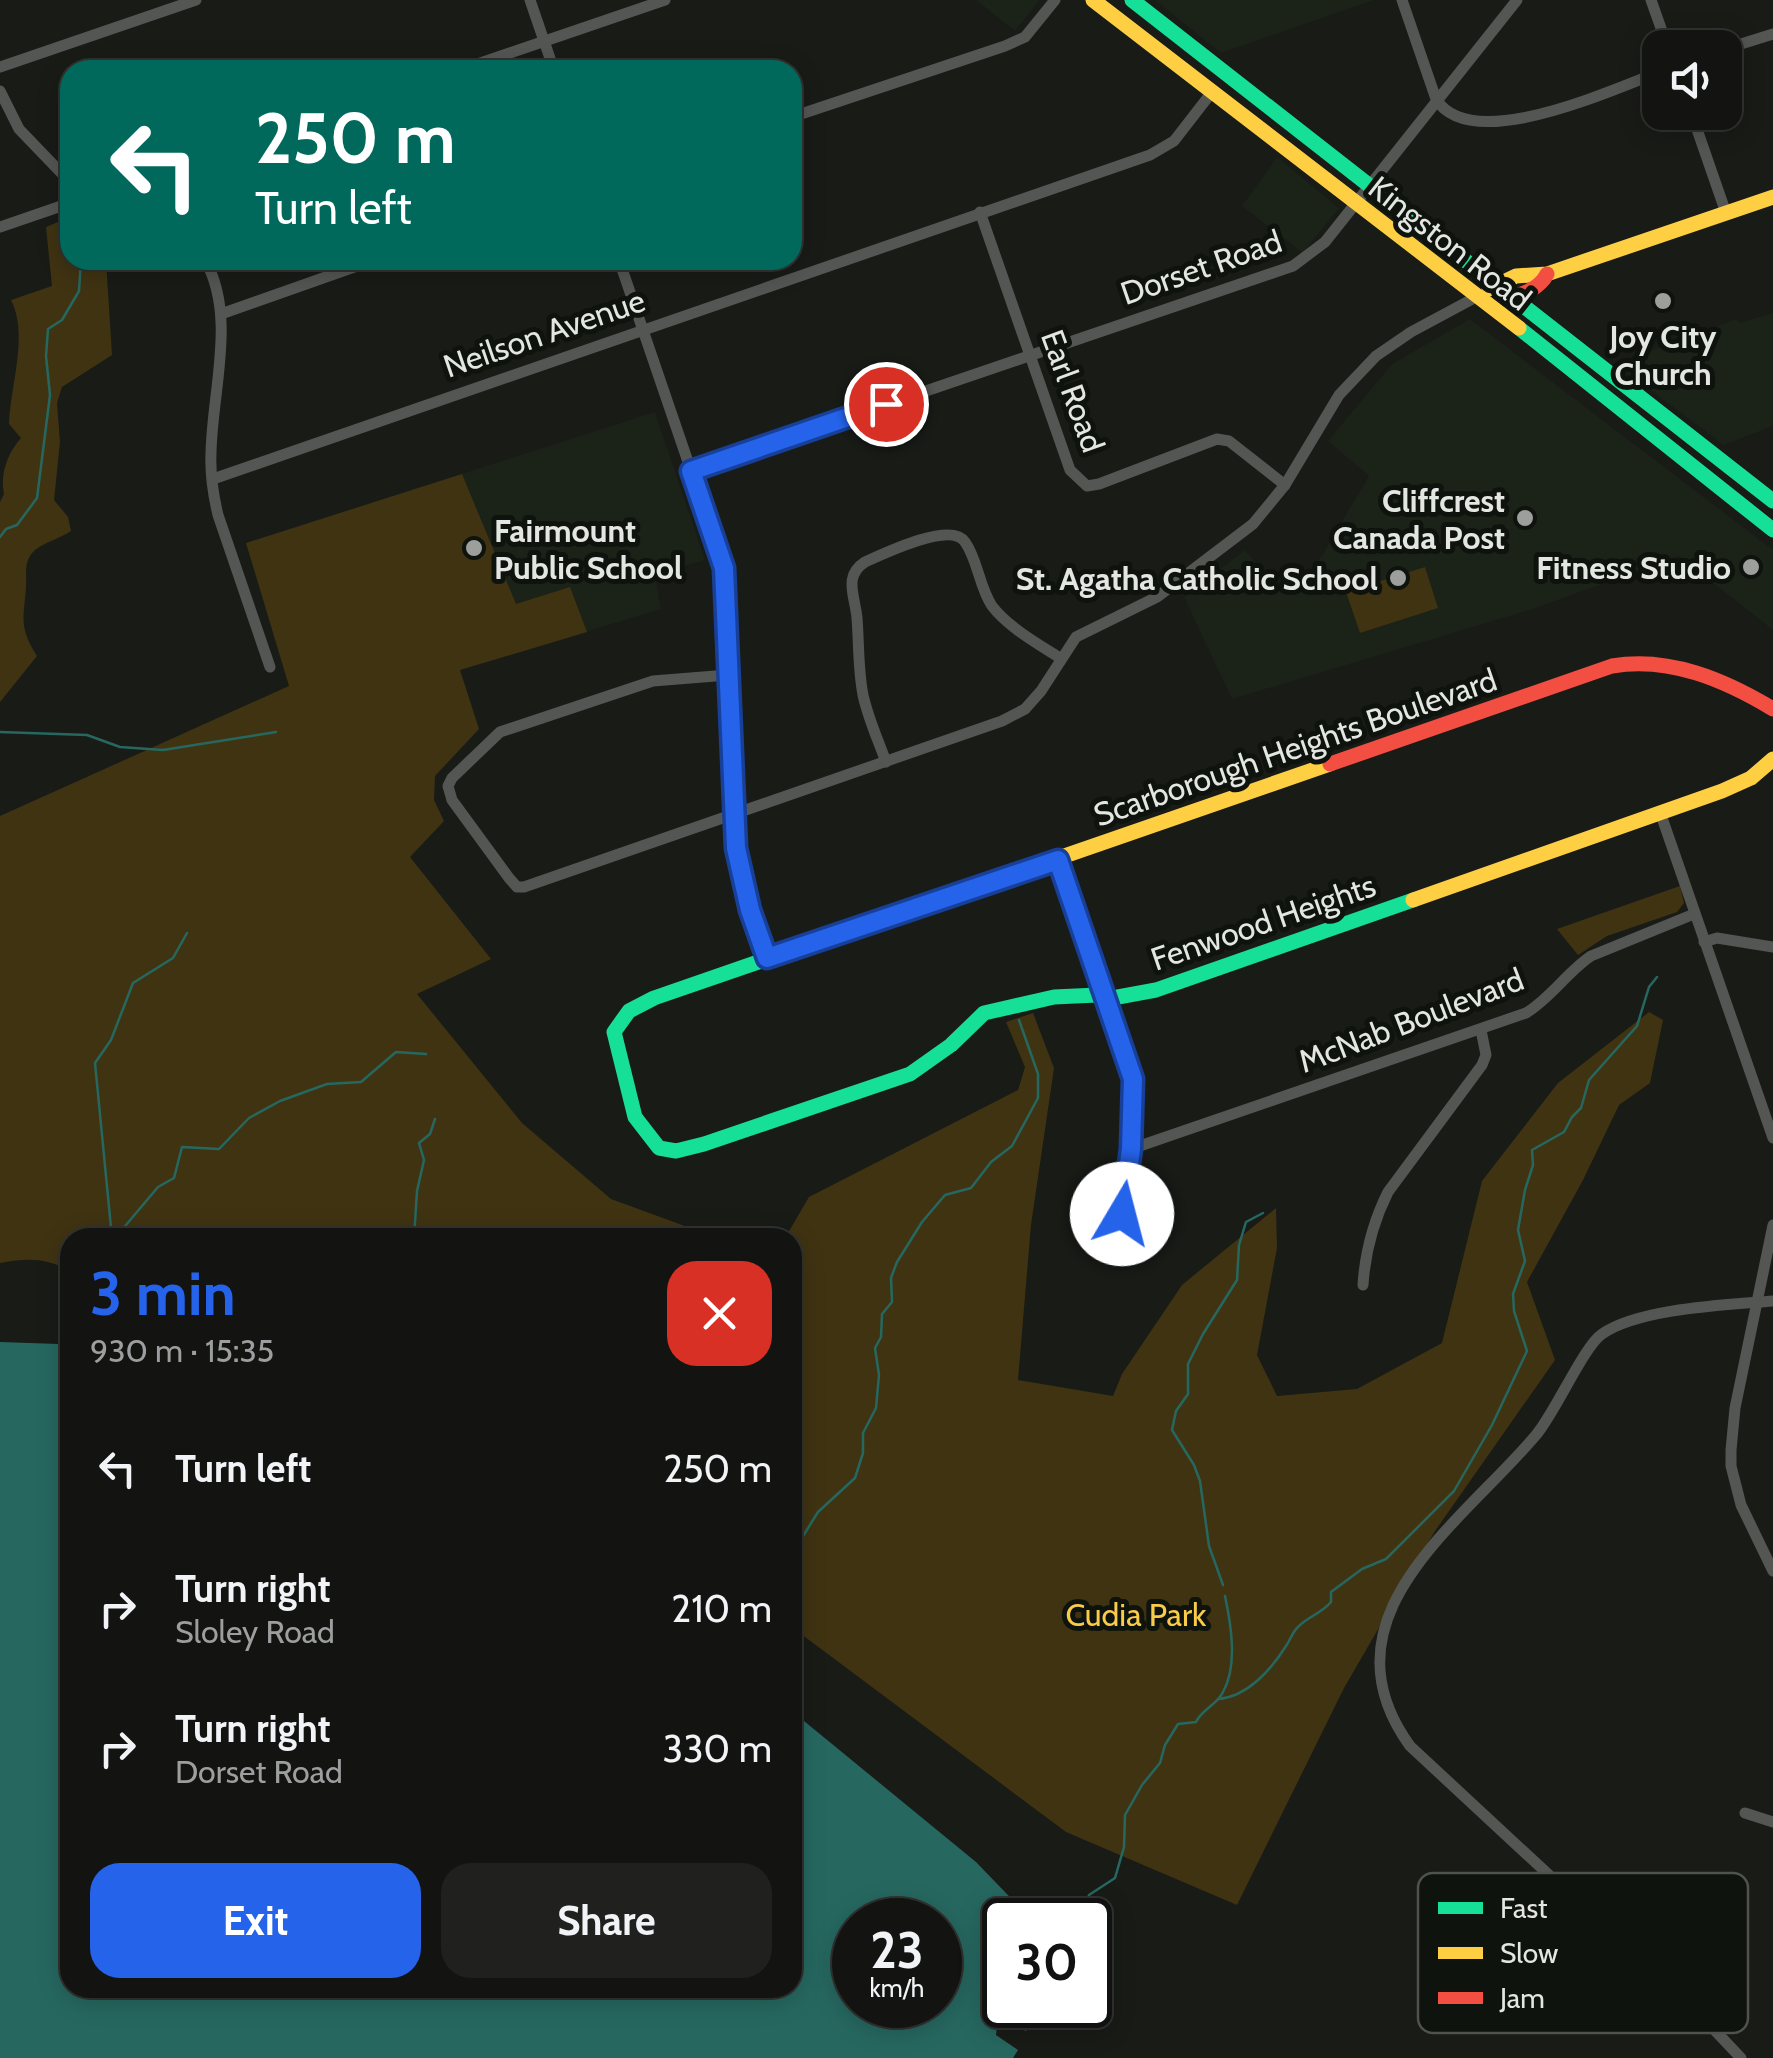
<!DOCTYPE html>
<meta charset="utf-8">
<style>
body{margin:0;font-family:Cabin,sans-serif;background:#20211f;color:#f1f3f6;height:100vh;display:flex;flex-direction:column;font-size:38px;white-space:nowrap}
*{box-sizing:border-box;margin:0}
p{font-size:32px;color:#9d9e9f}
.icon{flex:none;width:55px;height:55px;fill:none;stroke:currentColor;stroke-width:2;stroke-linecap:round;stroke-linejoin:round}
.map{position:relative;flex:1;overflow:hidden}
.drawer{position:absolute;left:60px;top:1228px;width:742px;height:770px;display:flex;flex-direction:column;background:#131411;border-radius:30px;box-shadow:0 5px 25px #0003,0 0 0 2px #323331}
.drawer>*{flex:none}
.hud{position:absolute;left:60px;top:60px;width:742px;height:210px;border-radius:30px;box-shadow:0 5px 25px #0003,0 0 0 2px #323331;background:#00695c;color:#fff;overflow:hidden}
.controls{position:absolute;left:1642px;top:30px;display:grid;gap:20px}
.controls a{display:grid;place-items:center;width:100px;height:100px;border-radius:20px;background:#131411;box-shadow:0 5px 25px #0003,0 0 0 2px #323331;font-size:50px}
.speed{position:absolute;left:832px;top:1898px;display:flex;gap:20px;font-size:50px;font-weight:700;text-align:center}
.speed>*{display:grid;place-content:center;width:130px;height:130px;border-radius:50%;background:#131411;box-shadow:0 5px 25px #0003,0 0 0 2px #323331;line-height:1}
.speed small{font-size:25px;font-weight:400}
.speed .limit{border:5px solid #111;border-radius:15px;background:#fff;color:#111}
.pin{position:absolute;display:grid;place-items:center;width:85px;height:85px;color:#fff;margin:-42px;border:5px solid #fff;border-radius:50%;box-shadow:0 2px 10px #0007}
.me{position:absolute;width:110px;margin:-55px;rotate:8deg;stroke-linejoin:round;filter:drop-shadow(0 0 8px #0008)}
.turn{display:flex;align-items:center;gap:35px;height:210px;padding:0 30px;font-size:45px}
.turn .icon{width:130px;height:130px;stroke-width:2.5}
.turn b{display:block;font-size:70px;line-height:85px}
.round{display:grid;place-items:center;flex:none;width:105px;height:105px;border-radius:30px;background:#20211f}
.headline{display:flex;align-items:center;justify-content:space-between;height:170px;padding:0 30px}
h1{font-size:60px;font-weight:700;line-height:75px;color:#2563eb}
.button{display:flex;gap:20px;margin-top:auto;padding:20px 30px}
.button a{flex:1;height:115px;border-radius:30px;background:#2563eb;color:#fff;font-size:40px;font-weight:700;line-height:115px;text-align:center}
.button a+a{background:#20211f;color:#f1f3f6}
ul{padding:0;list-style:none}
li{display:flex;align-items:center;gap:30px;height:140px;padding:0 30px}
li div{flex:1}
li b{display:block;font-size:38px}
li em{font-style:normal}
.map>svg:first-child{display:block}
.built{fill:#1b2218}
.green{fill:#3f3312}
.water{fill:#266860;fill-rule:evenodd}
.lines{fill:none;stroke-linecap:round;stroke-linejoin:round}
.stream{stroke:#266860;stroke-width:2.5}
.street{stroke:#545654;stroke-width:11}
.fast{stroke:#16e098;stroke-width:15}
.slow{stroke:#ffcf43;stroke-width:15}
.jam{stroke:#f24e42;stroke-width:15}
.route-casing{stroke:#184099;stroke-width:25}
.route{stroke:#2563eb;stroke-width:18}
.poi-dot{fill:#9c9f9b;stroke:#0f130d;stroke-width:4}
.labels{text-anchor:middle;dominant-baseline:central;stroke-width:10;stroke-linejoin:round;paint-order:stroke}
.street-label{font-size:32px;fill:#e3e6e2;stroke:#0f130d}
.poi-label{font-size:32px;font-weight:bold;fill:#e3e6e2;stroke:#0f130d;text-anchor:end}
.park-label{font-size:32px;fill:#f9cb48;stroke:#0f130d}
.key{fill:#0f130d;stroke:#4f524d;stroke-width:2.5}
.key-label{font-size:28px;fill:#e3e6e2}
</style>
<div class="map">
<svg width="1773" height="2058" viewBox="0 0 1773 2058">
<rect width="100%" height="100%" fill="#191b17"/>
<!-- built -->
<g class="built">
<path d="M 976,0 L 1040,0 L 1015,31 Z"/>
<path d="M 1155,0 L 1374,0 L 1221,53 Z"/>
<path d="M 1277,157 L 1339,208 L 1303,253 L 1242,206 Z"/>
<path d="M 1773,313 L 1773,426 L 1724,445 L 1616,364 L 1736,319 L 1739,323 Z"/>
<path d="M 1470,319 L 1773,550 L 1773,630 L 1679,556 L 1536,608 L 1232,699 L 1184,597 L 1245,550 L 1280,590 L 1315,567 L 1369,476 L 1328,441 L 1392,364 Z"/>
<path d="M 655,412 L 705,560 L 655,574 L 661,609 L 460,670 L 246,543 Z"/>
</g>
<!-- green -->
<g class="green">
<path d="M 70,217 L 70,260 L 106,260 L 112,355 L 62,387 L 57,403 L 60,442 L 54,500 L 68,517 L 71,531 C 61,538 45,542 35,550 C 23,561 27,573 26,587 C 24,618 18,626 37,656 L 0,702 L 0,502 L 4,494 C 0,474 7,454 21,438 L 9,424 C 10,386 29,335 11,300 L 52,286 L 46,227 Z"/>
<path d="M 462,474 L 516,604 L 570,587 L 587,632 L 460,670 L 479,729 L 435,776 L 434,800 L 444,821 L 410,857 L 491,959 L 417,994 L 522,1123 L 611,1199 L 715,1237 L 70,1238 L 70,1270 C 42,1258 30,1258 0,1263 L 0,816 L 289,686 L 246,543 Z"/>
<path d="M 1425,567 L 1438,608 L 1360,633 L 1346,592 Z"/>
<path d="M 1680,886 L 1684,903 L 1677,912 L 1607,936 L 1578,955 L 1557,929 Z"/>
<path d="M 1649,1012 L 1663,1020 L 1650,1083 L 1619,1105 L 1583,1180 L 1527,1282 L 1555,1360 L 1435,1531 L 1344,1688 L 1237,1905 L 1066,1832 L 793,1628 L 792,1238 L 785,1238 L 809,1197 L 1018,1090 L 1025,1067 L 1006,1022 L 1033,1013 L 1054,1068 L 1031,1225 L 1018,1380 L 1113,1396 L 1122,1374 L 1182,1285 L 1276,1208 L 1277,1248 L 1257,1355 L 1277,1396 L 1357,1389 L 1442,1343 L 1482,1181 L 1558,1083 Z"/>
</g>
<!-- water -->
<path class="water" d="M 0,1342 L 59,1344 L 70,1348 L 70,1988 L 792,1988 L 793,1712 L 976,1862 L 1032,1920 L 1005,1920 L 1005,2005 L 1040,2005 L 1026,2031 L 1007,2021 L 997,2026 L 996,2035 L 1018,2050 L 1013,2058 L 0,2058 ZM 855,1920 L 940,1920 L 940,2005 L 855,2005 Z"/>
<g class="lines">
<!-- stream -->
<g class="stream">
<path d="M 0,537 L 6,529 L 17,525 L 37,498 L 50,395 L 46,356 L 48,329 L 62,320 L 79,291 L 81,260"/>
<path d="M 0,732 L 87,735 L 120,747 L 163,750 L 276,732"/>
<path d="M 112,1238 L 95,1063 L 111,1040 L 133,983 L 173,958 L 187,933"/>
<path d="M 115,1238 L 158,1187 L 174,1178 L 182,1147 L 219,1149 L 249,1118 L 280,1101 L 327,1084 L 361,1082 L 396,1052 L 426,1054"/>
<path d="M 414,1238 L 417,1191 L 424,1160 L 419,1143 L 430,1134 L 435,1119"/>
<path d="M 792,1554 L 818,1512 L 855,1478 L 863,1453 L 863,1433 L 876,1408 L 879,1375 L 875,1348 L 881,1337 L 882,1314 L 892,1302 L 891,1278 L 897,1262 L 922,1222 L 945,1195 L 971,1188 L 991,1162 L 1012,1146 L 1038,1098 L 1038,1074 L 1019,1020"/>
<path d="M 1223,1585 L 1209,1546 L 1200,1481 L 1194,1465 L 1172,1430 L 1176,1411 L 1188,1394 L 1188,1364 L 1203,1334 L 1237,1280 L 1239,1245 L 1246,1222 L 1263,1213"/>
<path d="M 1218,1699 C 1247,1697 1271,1670 1286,1646 C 1291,1639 1292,1632 1299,1626 C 1309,1616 1322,1613 1331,1602 L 1331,1592 L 1362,1569 L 1386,1559 L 1454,1491 L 1492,1425 L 1527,1351 L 1514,1311 L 1513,1294 L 1525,1261 L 1518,1230 L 1525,1190 L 1533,1165 L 1532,1150 L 1564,1132 L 1572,1117 L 1581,1108 L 1589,1080 L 1637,1026 L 1649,987 L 1657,977"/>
<path d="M 1088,1920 L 1086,1906 L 1089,1895 L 1115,1878 L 1124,1847 L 1125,1815 L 1142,1785 L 1160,1763 L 1165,1745 L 1178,1724 L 1196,1722 C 1202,1709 1217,1705 1223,1692 C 1238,1666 1231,1624 1225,1596"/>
</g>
<!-- street -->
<g class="street">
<path d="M 530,0 L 554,70"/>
<path d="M 1402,0 L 1436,99 C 1471,156 1613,89 1660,72"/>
<path d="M 1651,0 L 1668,48"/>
<path d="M 1725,49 L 1773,34"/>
<path d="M 0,67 L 196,0"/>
<path d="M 460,70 L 665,0"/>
<path d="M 0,91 L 19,129 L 70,182"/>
<path d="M 1691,112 L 1726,213"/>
<path d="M 792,117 L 1005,46 L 1025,37 L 1055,0"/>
<path d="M 980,212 L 1070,470 L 1087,486 L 1099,484 L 1217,439 L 1229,441 L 1285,485"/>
<path d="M 0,227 L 70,203"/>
<path d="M 205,260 C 237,316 212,391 211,453 C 210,474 213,494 218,515 L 270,667"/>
<path d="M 619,260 L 724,567 L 736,847 L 750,910 L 767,958"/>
<path d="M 221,314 L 374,260"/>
<path d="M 691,471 L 1293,266 L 1325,242 L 1517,0"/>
<path d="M 213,479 L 1150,155 L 1174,141 L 1212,92"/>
<path d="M 728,675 L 653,681 L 500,732 L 452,778 L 448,786 L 452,800 L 509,878 L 517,887 L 524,887 L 1002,721 L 1025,709 L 1041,691 L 1076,637 L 1157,597 L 1253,524 L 1285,485 L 1339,395 L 1376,356 L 1411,332 L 1478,296"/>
<path d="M 886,762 C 878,740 868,718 863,695 C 858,669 859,644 857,618 C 855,596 843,576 865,562 C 885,553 951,521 965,542 C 978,560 979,587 992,606 C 1008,627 1038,644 1060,658"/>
<path d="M 1660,812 L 1773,1138"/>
<path d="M 1058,860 L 1133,1079 L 1131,1149 L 1117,1247"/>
<path d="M 1704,942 L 1717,938 L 1773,947"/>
<path d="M 1131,1149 L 1526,1013 C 1551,998 1567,972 1591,956 L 1694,914"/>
<path d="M 1773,1225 L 1735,1408 L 1731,1450 L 1731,1466 L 1741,1505 L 1773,1571"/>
<path d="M 1363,1285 C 1365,1254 1374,1220 1388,1192 L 1482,1065 L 1486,1055 L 1481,1030"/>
<path d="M 1745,1813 L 1773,1822"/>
<path d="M 1741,2058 L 1704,2019 L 1410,1746 C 1317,1617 1461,1524 1536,1435 C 1555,1413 1584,1346 1602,1334 C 1640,1308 1727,1305 1773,1301"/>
</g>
<!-- fast -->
<g class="fast">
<path d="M 1132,0 L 1773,501"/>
<path d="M 1519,328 L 1773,530"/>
<path d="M 845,932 L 654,998 L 629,1011 L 614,1032 L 635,1117 L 659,1148 L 676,1151 L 704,1144 L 910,1074 L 951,1045 L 984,1013 L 1054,997 L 1097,995 L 1107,999 L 1156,990 L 1413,900"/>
</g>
<!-- slow -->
<g class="slow">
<path d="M 1093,0 L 1519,328"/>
<path d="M 1489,289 L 1516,276 L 1547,274 L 1773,197"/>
<path d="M 1413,900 L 1722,791 L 1751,778 L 1773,759"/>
<path d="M 845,932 L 1330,764"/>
</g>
<!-- jam -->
<g class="jam">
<path d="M 1505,297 C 1521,297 1540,288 1547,274"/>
<path d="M 1330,764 L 1612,666 C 1669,656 1725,680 1773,709"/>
</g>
</g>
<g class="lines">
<!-- route casing -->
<g class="route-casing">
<path id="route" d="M 886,404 L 691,471 L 724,568 L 736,848 L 750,910 L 767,958 L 1058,860 L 1133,1079 L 1131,1149 L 1122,1214"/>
</g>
<!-- route -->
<use href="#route" class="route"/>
</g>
<!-- markers -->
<g class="poi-dot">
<circle cx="1663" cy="301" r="10"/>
<circle cx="1525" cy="518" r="10"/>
<circle cx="474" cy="548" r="10"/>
<circle cx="1751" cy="567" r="10"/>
<circle cx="1398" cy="578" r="10"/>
</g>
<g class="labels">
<!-- street labels -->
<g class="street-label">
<text transform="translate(1450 243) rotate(38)">Kingston Road</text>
<text transform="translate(1201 267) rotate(-19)">Dorset Road</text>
<text transform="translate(544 333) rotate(-19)">Neilson Avenue</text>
<text transform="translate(1073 391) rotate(70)">Earl Road</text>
<text transform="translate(1295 747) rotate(-19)">Scarborough Heights Boulevard</text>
<text transform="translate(1263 922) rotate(-19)">Fenwood Heights</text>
<text transform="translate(1411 1020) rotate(-21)">McNab Boulevard</text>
</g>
<!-- poi labels -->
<g class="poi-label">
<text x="1663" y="336" text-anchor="middle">Joy City<tspan x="1663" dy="37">Church</tspan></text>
<text x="1505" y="500">Cliffcrest<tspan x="1505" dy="37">Canada Post</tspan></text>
<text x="494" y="530" text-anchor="start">Fairmount<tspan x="494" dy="37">Public School</tspan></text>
<text x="1731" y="567">Fitness Studio</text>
<text x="1378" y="578">St. Agatha Catholic School</text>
</g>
<!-- park labels -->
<g class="park-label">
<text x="1136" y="1614">Cudia Park</text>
</g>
</g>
<!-- legend -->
<rect x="1418" y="1873" width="330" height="160" rx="15" class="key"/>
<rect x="1438" y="1902" width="45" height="12" fill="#16e098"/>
<rect x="1438" y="1947" width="45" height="12" fill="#ffcf43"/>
<rect x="1438" y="1992" width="45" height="12" fill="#f24e42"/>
<g class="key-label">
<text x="1500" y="1918">Fast</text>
<text x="1500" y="1963">Slow</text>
<text x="1500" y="2008">Jam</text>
</g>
</svg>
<div class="controls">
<a><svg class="icon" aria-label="sound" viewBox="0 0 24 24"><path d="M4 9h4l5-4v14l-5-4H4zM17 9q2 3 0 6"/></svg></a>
</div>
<div class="speed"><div>23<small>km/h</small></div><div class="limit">30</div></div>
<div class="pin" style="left:886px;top:404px;background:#d93025"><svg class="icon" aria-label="arrive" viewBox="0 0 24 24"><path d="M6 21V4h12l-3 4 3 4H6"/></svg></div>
<svg class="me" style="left:1122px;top:1214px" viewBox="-20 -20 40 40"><circle r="19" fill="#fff"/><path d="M0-13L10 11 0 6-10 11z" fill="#2563eb"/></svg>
<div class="hud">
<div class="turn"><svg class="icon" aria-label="left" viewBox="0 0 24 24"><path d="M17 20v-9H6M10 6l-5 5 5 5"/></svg><div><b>250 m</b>Turn left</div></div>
</div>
<section class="drawer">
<div class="headline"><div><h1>3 min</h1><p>930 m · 15:35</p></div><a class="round" style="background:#d93025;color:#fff"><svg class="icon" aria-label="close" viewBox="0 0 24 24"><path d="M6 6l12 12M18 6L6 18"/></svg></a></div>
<ul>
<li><svg class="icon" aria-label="left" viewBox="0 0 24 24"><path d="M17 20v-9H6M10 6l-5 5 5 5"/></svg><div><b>Turn left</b></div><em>250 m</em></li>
<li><svg class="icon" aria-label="right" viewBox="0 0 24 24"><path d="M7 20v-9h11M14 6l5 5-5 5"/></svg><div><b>Turn right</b><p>Sloley Road</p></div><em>210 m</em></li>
<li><svg class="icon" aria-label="right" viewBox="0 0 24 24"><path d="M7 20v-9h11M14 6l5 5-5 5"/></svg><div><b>Turn right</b><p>Dorset Road</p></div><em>330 m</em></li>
</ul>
<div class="button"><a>Exit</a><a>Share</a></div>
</section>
</div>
